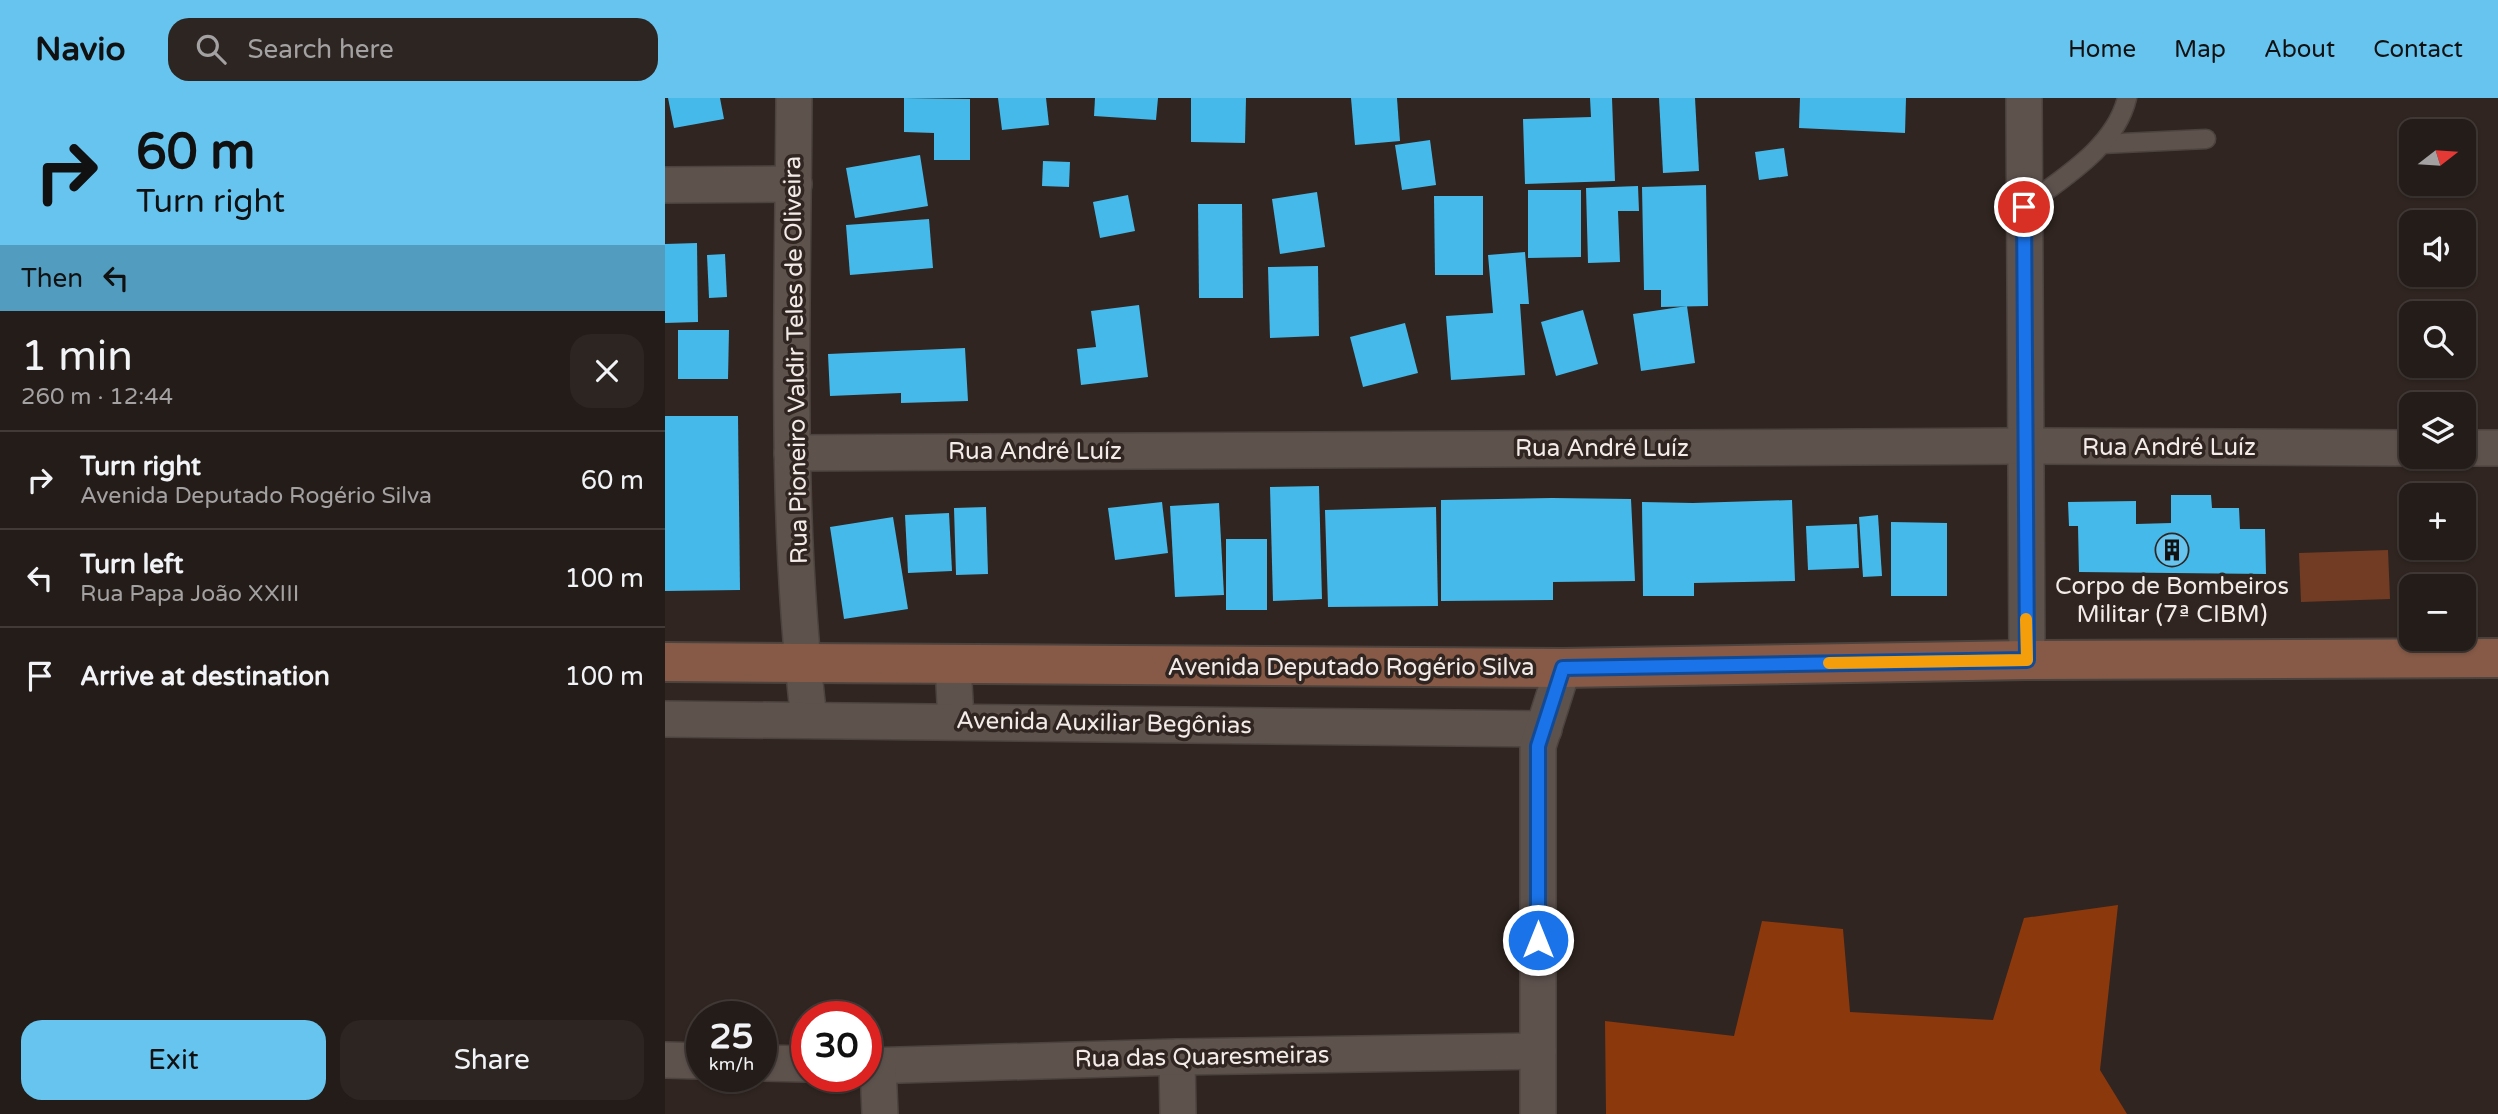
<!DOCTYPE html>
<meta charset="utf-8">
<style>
body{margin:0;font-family:"Varela Round",sans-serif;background:#2c2521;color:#f1f3f6;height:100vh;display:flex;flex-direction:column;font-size:26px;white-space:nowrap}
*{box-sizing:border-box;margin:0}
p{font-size:23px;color:#a3a1a2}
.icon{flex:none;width:38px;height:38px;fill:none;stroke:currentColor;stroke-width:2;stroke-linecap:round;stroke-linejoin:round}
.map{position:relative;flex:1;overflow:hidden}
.panel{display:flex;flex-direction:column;background:#241c18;width:665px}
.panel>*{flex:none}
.hud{background:#66c4ef;color:#111;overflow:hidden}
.needle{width:46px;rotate:73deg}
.tools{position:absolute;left:1734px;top:21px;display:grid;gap:14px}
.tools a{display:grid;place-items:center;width:77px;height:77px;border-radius:14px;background:#241c18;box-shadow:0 2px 5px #0004,0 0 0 2px #413a37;font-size:35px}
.speed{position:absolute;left:21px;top:903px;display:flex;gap:14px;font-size:35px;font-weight:700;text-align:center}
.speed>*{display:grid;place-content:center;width:91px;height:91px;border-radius:50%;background:#241c18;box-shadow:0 2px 5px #0004,0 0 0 2px #413a37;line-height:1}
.speed small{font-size:18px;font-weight:400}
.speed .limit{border:10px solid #d22;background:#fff;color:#111}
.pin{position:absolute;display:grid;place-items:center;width:60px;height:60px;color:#fff;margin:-30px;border:4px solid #fff;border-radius:50%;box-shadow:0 2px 7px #0007}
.me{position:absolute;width:77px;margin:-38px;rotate:0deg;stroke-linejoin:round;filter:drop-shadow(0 0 5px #0008)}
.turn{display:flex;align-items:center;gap:24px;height:147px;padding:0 21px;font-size:32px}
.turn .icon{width:91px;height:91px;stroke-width:2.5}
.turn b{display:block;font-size:49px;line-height:60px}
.then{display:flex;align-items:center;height:66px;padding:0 21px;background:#0003;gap:14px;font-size:26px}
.round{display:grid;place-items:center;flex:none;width:74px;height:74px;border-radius:21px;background:#2c2521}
.headline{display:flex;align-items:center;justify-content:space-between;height:119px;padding:0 21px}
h1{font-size:42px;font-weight:600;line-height:52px}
.action{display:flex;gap:14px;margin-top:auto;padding:14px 21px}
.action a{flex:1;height:80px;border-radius:21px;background:#66c4ef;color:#111;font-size:28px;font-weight:600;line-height:80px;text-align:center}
.action a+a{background:#2c2521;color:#f1f3f6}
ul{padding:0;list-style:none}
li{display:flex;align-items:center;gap:21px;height:98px;padding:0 21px;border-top:2px solid #413a37}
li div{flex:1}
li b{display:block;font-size:26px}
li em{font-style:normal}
header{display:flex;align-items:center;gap:42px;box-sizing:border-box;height:98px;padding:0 35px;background:#66c4ef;color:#111}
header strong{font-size:33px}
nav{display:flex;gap:38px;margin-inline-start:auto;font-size:24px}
.search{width:490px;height:63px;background:#2c2521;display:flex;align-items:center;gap:18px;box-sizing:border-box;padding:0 24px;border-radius:21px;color:#a3a1a2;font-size:26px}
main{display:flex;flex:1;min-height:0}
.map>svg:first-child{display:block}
.green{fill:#723b23}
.forest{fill:#8b380d}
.building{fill:#44b9ea}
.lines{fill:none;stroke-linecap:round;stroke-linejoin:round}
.lane-casing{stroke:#4c433f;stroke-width:21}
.street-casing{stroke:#4c433f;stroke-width:38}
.secondary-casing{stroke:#4c433f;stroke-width:42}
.lane{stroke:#5e524d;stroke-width:18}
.street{stroke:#5e524d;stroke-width:35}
.secondary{stroke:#865a47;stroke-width:38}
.route-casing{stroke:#114b97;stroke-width:18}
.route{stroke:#1a73e8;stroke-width:12}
.slow{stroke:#f59e0b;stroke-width:12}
.labels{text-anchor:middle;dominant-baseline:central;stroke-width:7;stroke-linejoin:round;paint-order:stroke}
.street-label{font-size:24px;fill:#f2ebe8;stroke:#302520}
.poi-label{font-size:24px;fill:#f2ebe8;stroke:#302520}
</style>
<header>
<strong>Navio</strong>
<div class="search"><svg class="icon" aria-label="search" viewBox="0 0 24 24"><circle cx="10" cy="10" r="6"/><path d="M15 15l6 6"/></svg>Search here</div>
<nav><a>Home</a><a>Map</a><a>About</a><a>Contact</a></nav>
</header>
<main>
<section class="panel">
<div class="hud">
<div class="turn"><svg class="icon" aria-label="right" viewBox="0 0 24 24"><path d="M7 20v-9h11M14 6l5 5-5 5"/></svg><div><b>60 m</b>Turn right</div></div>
<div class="then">Then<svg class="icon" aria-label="left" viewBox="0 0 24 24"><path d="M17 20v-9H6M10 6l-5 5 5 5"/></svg></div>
</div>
<div class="headline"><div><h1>1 min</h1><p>260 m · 12:44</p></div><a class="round"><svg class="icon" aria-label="close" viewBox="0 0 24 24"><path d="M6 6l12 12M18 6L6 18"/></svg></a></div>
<ul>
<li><svg class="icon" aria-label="right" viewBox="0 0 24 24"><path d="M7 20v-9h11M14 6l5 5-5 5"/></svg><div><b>Turn right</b><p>Avenida Deputado Rogério Silva</p></div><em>60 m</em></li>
<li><svg class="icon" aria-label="left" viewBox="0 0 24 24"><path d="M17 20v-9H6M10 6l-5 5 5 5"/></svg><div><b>Turn left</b><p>Rua Papa João XXIII</p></div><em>100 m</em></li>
<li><svg class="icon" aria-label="arrive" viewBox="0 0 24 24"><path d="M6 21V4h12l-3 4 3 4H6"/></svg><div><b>Arrive at destination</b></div><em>100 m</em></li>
</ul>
<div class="action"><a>Exit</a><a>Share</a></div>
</section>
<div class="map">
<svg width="1833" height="1016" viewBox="0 0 1833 1016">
<rect width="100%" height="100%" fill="#302520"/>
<!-- green -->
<path class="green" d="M 1723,452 L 1725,501 L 1636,504 L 1634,455 Z"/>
<!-- forest -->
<path class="forest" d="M 1453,807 L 1435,972 L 1462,1016 L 941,1016 L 940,923 L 1069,938 L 1097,823 L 1178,831 L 1185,914 L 1328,922 L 1359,820 Z"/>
<!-- building -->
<g class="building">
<path d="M 3,0 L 55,0 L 59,21 L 9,30 Z"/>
<path d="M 239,0 L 305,1 L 305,62 L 269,62 L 269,35 L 239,34 Z"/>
<path d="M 333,0 L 381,0 L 384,27 L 337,32 Z"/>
<path d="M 430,0 L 493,0 L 491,22 L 429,18 Z"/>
<path d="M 526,0 L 581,0 L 580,45 L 526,44 Z"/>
<path d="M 686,0 L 732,0 L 735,43 L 690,47 Z"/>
<path d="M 925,0 L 947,0 L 950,83 L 860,86 L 858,21 L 926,19 Z"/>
<path d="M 994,0 L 1030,0 L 1034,73 L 998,75 Z"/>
<path d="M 1135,0 L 1241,0 L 1240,35 L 1134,30 Z"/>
<path d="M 765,42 L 771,87 L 737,92 L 730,47 Z"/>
<path d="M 1119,50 L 1123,78 L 1094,82 L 1090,54 Z"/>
<path d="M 255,57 L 263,108 L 190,120 L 181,70 Z"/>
<path d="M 378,63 L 405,64 L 404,89 L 377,88 Z"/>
<path d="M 1041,87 L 1043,208 L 996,209 L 996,192 L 979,192 L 977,89 Z"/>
<path d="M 973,88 L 974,113 L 953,113 L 955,164 L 923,165 L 921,90 Z"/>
<path d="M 863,92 L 916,92 L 916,159 L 863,160 Z"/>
<path d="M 652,94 L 660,149 L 615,156 L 607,101 Z"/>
<path d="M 463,97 L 470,133 L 435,140 L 428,104 Z"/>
<path d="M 769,98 L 818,98 L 818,177 L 770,177 Z"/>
<path d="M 533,106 L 577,106 L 578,200 L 534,200 Z"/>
<path d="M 264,121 L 268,170 L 185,177 L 181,127 Z"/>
<path d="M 32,145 L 33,224 L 0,225 L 0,146 Z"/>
<path d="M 860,154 L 864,206 L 855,206 L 860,277 L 786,282 L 781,218 L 828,215 L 823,157 Z"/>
<path d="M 60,156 L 62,199 L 44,200 L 42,157 Z"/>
<path d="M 653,168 L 654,238 L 605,240 L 603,169 Z"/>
<path d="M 474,207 L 483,279 L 416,287 L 412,251 L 431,249 L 426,213 Z"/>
<path d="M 1022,208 L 1030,265 L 976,273 L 968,216 Z"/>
<path d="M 918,212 L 933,266 L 891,278 L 876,224 Z"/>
<path d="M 740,225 L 753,275 L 698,289 L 685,239 Z"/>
<path d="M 13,232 L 64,232 L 63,281 L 13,281 Z"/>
<path d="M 300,250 L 303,303 L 236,305 L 236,295 L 165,298 L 163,256 Z"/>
<path d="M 0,318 L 73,318 L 75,492 L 0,493 Z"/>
<path d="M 654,388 L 657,501 L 608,503 L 605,389 Z"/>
<path d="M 1506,397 L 1546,397 L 1547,410 L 1574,410 L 1575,431 L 1600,431 L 1601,476 L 1414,474 L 1413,428 L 1404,428 L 1403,404 L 1471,403 L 1471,426 L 1506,425 Z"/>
<path d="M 887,400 L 966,401 L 970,483 L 888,484 L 888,502 L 776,503 L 776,402 Z"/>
<path d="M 1127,402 L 1130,483 L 1029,485 L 1029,498 L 978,498 L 977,404 L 1028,405 Z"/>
<path d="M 497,404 L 503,455 L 450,462 L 443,410 Z"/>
<path d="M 554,405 L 559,497 L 510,499 L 505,408 Z"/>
<path d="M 321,409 L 323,476 L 291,477 L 289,410 Z"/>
<path d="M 771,409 L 773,508 L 663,509 L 660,412 Z"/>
<path d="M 284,415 L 287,473 L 243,475 L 240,417 Z"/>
<path d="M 1213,417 L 1217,478 L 1198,479 L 1194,419 Z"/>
<path d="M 228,419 L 243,511 L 179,521 L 165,429 Z"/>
<path d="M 1226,424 L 1282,425 L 1282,498 L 1226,498 Z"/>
<path d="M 1192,426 L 1194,470 L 1143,472 L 1141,428 Z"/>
<rect x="561" y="441" width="41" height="71"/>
</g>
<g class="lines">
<!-- lane casing -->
<g class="lane-casing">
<g id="lane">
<path d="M 1437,46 L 1541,41"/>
<path d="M 1359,109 C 1397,80 1450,50 1462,0"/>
</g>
</g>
<!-- street casing -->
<g class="street-casing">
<g id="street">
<path d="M 129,0 C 128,207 119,416 144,621"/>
<path d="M 1359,0 L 1362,562"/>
<path d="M 0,87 L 129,86"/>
<path d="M 1799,350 L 1833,350"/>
<path d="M 127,355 L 1361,348 L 1746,350"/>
<path d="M 288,567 L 291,623"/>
<path d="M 0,621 L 879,631"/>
<path d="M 512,959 L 513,1016"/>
<path d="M 0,962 L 37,963"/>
<path d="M 96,965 L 142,966"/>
<path d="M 201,968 L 512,959 L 873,953"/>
<path d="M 213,968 L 215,1016"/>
<path d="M 873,1016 L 873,648 L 898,570"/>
</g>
</g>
<!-- secondary casing -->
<g class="secondary-casing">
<path id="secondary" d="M 0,564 L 898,570 L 1362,562 L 1833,560"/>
</g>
<!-- lane -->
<use href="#lane" class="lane"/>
<!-- street -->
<use href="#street" class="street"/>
<!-- secondary -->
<use href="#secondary" class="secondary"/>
</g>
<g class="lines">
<!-- route casing -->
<g class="route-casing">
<path id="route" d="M 873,842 L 873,648 L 898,570 L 1362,562 L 1359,109"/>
</g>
<!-- route -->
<use href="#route" class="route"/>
<!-- slow -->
<path class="slow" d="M 1164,565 L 1362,562 L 1361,521"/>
</g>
<!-- icons -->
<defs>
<g id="building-disc" transform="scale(1.75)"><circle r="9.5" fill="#66c4ef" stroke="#302520"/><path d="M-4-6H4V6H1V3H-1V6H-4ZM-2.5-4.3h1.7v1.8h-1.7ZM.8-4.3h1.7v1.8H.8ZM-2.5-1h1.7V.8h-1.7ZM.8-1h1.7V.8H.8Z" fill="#111"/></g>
</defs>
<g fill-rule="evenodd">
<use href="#building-disc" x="1507" y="452"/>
</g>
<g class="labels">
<!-- street labels -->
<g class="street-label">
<text transform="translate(131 262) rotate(-91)">Rua Pioneiro Valdir Teles de Oliveira</text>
<text x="1504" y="349">Rua André Luíz</text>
<text x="937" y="350">Rua André Luíz</text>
<text x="370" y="353">Rua André Luíz</text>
<text x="686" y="569">Avenida Deputado Rogério Silva</text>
<text transform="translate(439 625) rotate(1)">Avenida Auxiliar Begônias</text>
<text transform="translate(537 959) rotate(-1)">Rua das Quaresmeiras</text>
</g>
<!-- poi labels -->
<g class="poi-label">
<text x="1507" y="488">Corpo de Bombeiros<tspan x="1507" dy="28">Militar (7ª CIBM)</tspan></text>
</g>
</g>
</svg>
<div class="tools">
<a><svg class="needle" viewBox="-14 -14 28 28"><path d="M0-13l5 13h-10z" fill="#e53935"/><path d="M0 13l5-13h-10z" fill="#a3a1a2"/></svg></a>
<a><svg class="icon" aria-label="sound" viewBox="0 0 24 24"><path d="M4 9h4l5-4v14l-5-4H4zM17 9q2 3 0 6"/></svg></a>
<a><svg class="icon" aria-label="search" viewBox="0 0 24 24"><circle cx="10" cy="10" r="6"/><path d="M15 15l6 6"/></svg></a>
<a><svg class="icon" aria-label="layers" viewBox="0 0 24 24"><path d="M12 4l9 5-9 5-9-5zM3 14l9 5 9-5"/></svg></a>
<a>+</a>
<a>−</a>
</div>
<div class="speed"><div>25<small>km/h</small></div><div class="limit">30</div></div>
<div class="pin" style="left:1359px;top:109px;background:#d93025"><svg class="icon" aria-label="arrive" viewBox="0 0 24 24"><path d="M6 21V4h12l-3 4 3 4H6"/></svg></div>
<svg class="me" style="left:873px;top:842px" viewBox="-20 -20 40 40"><circle r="17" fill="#1a73e8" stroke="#fff" stroke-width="3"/><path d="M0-11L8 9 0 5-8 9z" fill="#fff"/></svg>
</div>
</main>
